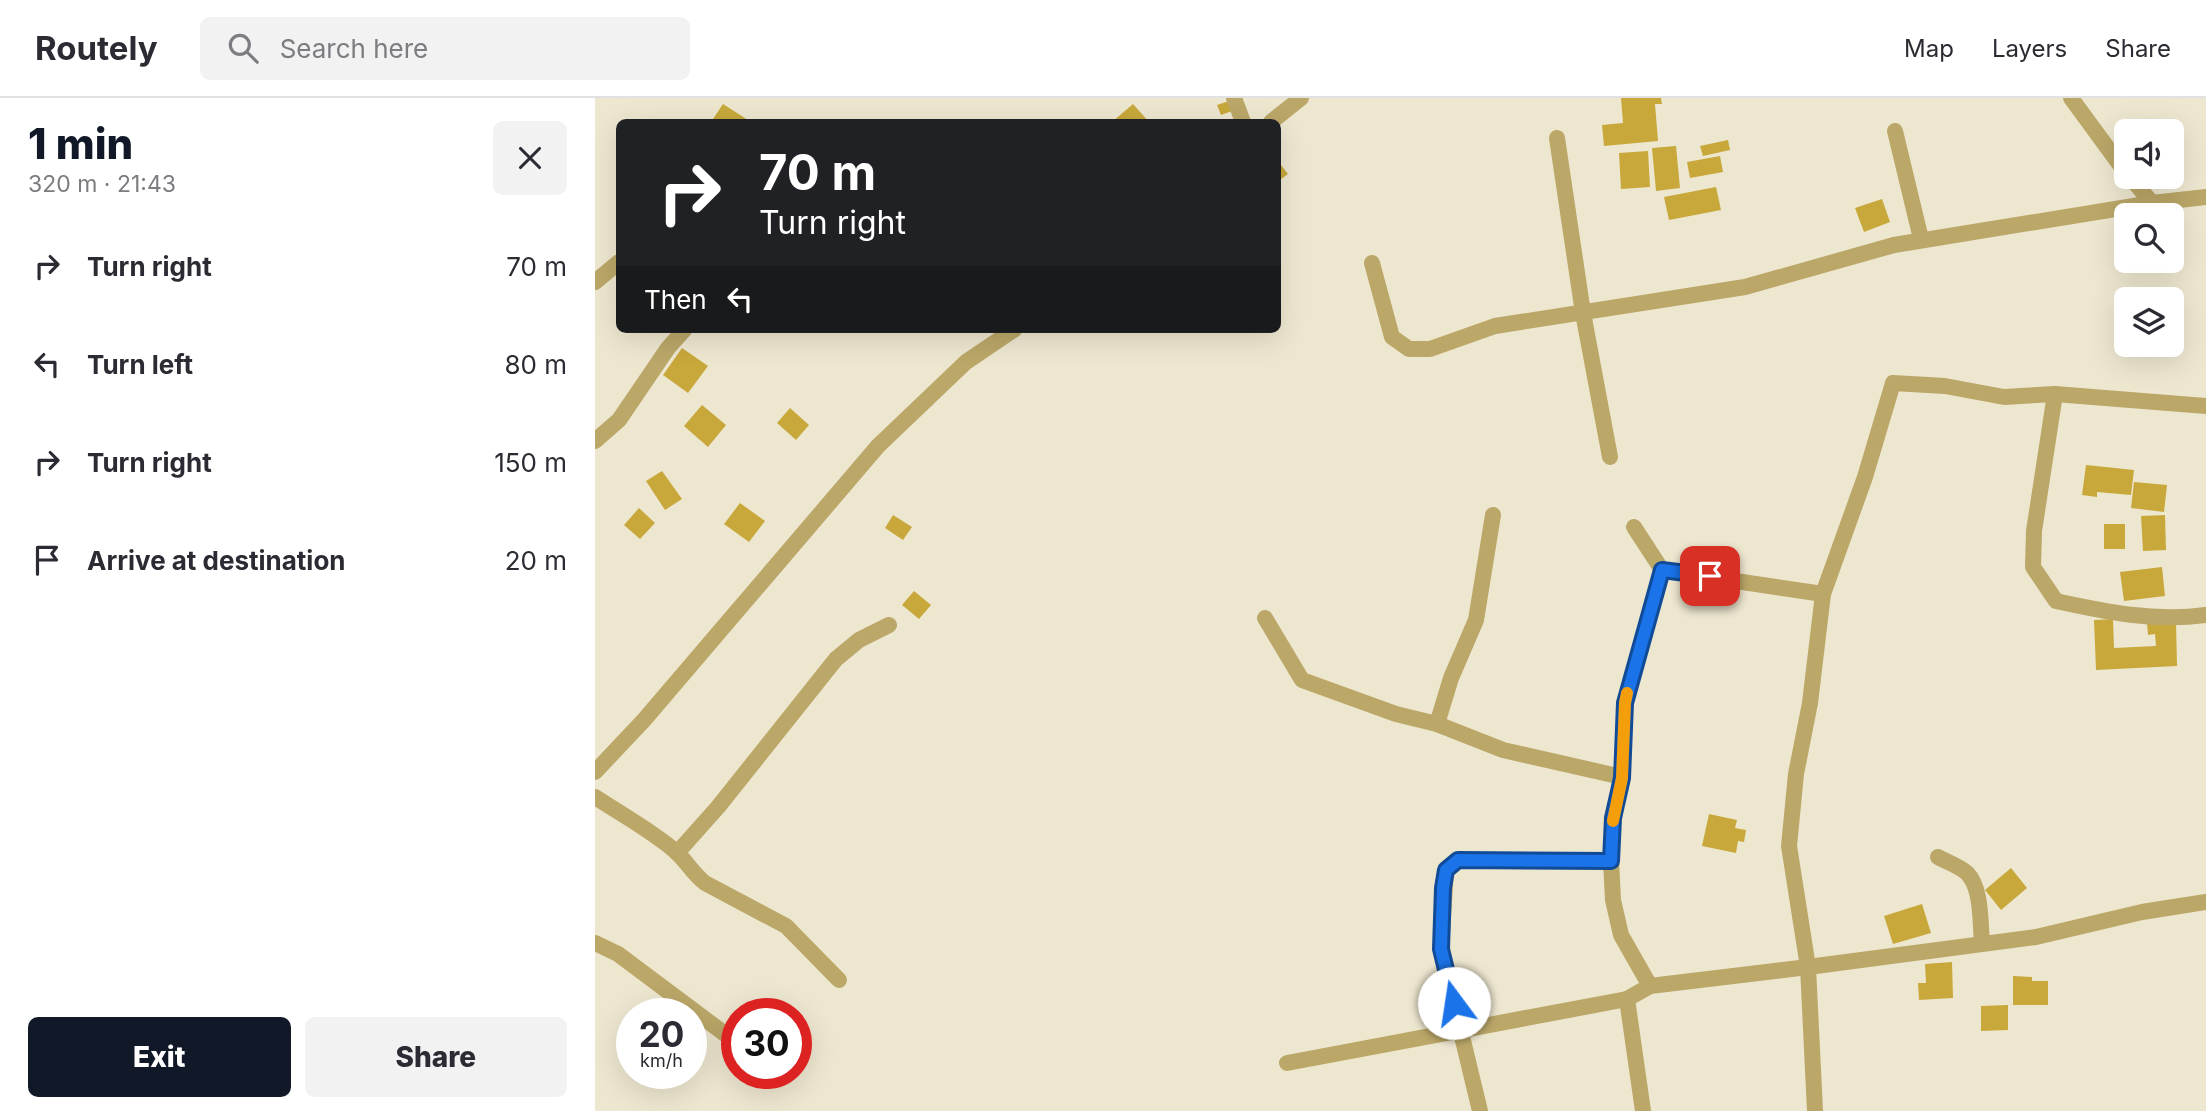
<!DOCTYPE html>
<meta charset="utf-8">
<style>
body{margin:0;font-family:Inter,sans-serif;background:#f2f2f3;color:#2b2b33;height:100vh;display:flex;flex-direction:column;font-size:26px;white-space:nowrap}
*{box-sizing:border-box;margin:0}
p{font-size:23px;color:#7c7c81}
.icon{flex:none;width:38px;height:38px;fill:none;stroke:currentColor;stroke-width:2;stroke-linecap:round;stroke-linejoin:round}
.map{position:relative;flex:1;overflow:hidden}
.sheet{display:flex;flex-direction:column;background:#fff;width:595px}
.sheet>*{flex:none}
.hud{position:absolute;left:21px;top:21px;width:665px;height:214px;border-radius:10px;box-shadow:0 7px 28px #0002;background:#202124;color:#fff;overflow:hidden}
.fabs{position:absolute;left:1519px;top:21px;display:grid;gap:14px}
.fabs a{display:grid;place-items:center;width:70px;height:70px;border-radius:10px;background:#fff;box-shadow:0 7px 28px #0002;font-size:35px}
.speed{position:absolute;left:21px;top:900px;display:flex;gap:14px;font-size:35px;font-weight:700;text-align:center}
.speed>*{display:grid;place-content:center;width:91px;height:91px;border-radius:50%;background:#fff;box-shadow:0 7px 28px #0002;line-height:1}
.speed small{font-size:18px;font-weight:400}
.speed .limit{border:10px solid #d22;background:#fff;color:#111}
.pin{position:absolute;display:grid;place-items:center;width:60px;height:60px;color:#fff;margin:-30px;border-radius:14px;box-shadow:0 4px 10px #0006}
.me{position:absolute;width:77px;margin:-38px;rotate:346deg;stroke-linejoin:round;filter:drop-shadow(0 0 5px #0008)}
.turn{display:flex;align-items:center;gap:24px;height:147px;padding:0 28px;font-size:32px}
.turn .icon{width:91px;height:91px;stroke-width:2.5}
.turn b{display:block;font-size:49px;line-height:60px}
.then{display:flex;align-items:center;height:66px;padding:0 28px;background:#0003;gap:14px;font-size:26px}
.round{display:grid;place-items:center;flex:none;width:74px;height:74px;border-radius:10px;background:#f2f2f3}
.headline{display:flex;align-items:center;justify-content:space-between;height:119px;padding:0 28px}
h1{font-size:42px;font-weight:800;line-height:52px;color:#111827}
.action{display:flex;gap:14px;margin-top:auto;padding:14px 28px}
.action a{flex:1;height:80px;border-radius:10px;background:#111827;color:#fff;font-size:28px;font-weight:800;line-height:80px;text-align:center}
.action a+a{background:#f2f2f3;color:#2b2b33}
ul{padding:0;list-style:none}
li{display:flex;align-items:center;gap:21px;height:98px;padding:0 28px}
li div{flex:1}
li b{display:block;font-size:26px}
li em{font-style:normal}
header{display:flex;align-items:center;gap:42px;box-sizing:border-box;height:98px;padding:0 35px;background:#fff;border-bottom:2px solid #e1e1e2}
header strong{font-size:33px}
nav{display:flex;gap:38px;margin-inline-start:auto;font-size:24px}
.search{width:490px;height:63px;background:#f2f2f3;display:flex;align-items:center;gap:18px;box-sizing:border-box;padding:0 24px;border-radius:10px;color:#7c7c81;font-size:26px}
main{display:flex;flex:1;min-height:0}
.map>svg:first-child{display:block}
.building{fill:#c8a83b}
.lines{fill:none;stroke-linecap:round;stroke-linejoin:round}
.minor{stroke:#bba768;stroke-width:16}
.route-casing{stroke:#114b97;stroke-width:18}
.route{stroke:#1a73e8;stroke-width:12}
.slow{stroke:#f59e0b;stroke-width:12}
</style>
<header>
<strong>Routely</strong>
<div class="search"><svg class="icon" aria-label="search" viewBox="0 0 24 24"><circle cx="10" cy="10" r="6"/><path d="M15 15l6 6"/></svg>Search here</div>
<nav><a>Map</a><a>Layers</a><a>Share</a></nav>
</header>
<main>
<section class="sheet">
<div class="headline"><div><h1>1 min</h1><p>320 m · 21:43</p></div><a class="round"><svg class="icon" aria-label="close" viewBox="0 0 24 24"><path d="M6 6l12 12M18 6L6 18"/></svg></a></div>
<ul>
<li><svg class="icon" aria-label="right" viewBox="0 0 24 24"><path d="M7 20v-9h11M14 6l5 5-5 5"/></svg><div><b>Turn right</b></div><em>70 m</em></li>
<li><svg class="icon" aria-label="left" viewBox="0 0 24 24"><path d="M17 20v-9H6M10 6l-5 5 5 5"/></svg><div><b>Turn left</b></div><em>80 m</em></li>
<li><svg class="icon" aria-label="right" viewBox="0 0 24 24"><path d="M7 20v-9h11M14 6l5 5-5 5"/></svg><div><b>Turn right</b></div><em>150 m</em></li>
<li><svg class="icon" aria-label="arrive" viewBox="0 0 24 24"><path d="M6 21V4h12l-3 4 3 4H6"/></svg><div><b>Arrive at destination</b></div><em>20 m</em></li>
</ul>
<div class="action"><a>Exit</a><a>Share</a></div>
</section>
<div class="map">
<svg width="1611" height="1013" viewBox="0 0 1611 1013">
<rect width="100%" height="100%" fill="#eee7d0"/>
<!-- building -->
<g class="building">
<path d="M 1026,0 L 1066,0 L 1067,6 L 1060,6 L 1063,43 L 1009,48 L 1007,27 L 1028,25 Z"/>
<path d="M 637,2 L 640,12 L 626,17 L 622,7 Z"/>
<path d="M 128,6 L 156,24 L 116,24 Z"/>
<path d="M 538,6 L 554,24 L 517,24 Z"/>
<path d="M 1133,42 L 1135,52 L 1108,58 L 1105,48 Z"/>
<path d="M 1081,48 L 1085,90 L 1061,93 L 1057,50 Z"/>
<path d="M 1053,53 L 1055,89 L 1026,91 L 1024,55 Z"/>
<path d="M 1125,58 L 1128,74 L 1095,80 L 1092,64 Z"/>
<path d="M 682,62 L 693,76 L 682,84 Z"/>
<path d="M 1121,89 L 1126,112 L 1074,122 L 1069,99 Z"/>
<path d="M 1287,101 L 1295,124 L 1269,134 L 1260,110 Z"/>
<path d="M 87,250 L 113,268 L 93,295 L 68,277 Z"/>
<path d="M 107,307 L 131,327 L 113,349 L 89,328 Z"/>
<path d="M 195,310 L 214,327 L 201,342 L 182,325 Z"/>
<path d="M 1491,367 L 1539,372 L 1536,397 L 1502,394 L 1502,399 L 1487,397 Z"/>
<path d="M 67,373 L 87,401 L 70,412 L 51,383 Z"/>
<path d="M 1539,384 L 1572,387 L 1569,414 L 1536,410 Z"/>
<path d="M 145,405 L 170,423 L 154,444 L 129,426 Z"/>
<path d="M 44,410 L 60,425 L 45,441 L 29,427 Z"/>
<path d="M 298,417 L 317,429 L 308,442 L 290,430 Z"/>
<path d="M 1570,417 L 1571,452 L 1548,453 L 1546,418 Z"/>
<rect x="1509" y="426" width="21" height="25"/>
<path d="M 1567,469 L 1570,498 L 1529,503 L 1525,474 Z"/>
<path d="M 319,493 L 336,507 L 324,521 L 307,507 Z"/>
<path d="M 1518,521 L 1519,550 L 1561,548 L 1560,536 L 1553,537 L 1552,525 L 1581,524 L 1582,568 L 1501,572 L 1499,522 Z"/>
<path d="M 1114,716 L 1142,722 L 1140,730 L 1151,732 L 1149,744 L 1143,743 L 1141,755 L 1107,748 Z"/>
<path d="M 1416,770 L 1432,790 L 1406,812 L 1390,792 Z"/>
<path d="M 1327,806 L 1336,835 L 1298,846 L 1289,818 Z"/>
<path d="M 1357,864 L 1358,900 L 1324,902 L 1323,885 L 1331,885 L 1330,866 Z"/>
<path d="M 1418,878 L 1437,879 L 1437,883 L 1453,883 L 1453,907 L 1418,907 Z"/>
<path d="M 1413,907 L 1413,932 L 1386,933 L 1386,908 Z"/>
</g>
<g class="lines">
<!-- minor -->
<g class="minor">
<path d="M 639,0 L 648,24"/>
<path d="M 1476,0 L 1531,75"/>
<path d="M 676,24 L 706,0"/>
<path d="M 1300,33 L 1326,141"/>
<path d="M 962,40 L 988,215 L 1015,359"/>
<path d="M 1535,79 L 1557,105"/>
<path d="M 777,165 L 797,239 L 814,251 L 835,251 L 900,228 L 1150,189 L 1299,147 L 1557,105 L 1611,99"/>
<path d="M 0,184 L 24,164"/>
<path d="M 1460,296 L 1439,433 L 1438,469 L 1461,503 C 1511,514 1560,524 1611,517"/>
<path d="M 0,343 L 24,322 L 73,250 L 90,231"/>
<path d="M 1039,429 L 1067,472 L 1030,605 L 1027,679 L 1018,720 L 1016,763 L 1018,802 L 1026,837 L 1055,888"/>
<path d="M 1067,472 L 1228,496"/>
<path d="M 670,520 L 707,582 L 801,616 L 842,626 L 908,652 L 1027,679"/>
<path d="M 842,626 L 856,580 L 881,522 L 898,417"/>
<path d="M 0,674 L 49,622 L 283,348 L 371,264 L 420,231"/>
<path d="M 0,699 C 26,716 55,732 79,752 C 91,762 97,775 110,785 L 191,828 L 244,882"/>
<path d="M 82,755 L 123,709 L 241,561 L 264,542 L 294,527"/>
<path d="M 1343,759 C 1352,764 1364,768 1372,775 C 1387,790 1385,824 1387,844"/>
<path d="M 0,845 L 23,856 L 142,945"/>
<path d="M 692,965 L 1032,901"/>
<path d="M 167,975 L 173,983"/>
<path d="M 885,1013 L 846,851 L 851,772 L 863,763 L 1016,763"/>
<path d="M 1048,1013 L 1032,901 L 1055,888 L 1213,869 L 1194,748 L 1201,676 L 1215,605 L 1228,496 L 1270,379 L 1298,285 L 1350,288 L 1409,299 L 1460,296 L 1611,308"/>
<path d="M 1220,1013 L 1213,869 L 1441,839 L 1547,814 L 1611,804"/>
</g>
</g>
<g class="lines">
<!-- route casing -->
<g class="route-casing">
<path id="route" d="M 859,905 L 846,851 L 848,790 L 851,772 L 863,762 L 1016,763 L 1018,720 L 1027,680 L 1030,605 L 1067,472 L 1115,478"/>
</g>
<!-- route -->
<use href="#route" class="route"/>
<!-- slow -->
<path class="slow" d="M 1018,723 L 1027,680 L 1030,605 L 1032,595"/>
</g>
</svg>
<div class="fabs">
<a><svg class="icon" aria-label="sound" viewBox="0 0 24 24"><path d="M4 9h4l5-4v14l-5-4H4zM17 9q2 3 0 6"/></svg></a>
<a><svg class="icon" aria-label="search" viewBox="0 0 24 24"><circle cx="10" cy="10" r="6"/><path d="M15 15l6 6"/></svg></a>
<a><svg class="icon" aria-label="layers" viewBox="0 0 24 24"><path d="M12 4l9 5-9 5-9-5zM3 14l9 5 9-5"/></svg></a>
</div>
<div class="speed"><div>20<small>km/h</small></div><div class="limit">30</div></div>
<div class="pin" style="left:1115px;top:478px;background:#d93025"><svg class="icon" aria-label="arrive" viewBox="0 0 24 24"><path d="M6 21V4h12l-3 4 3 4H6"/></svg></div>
<svg class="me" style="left:859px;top:905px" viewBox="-20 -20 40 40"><circle r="19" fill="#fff"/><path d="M0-13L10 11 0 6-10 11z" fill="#1a73e8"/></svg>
<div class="hud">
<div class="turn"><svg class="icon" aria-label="right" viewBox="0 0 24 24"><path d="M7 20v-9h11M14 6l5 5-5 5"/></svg><div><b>70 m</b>Turn right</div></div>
<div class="then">Then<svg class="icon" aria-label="left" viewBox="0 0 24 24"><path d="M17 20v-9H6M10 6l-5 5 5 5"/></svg></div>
</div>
</div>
</main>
